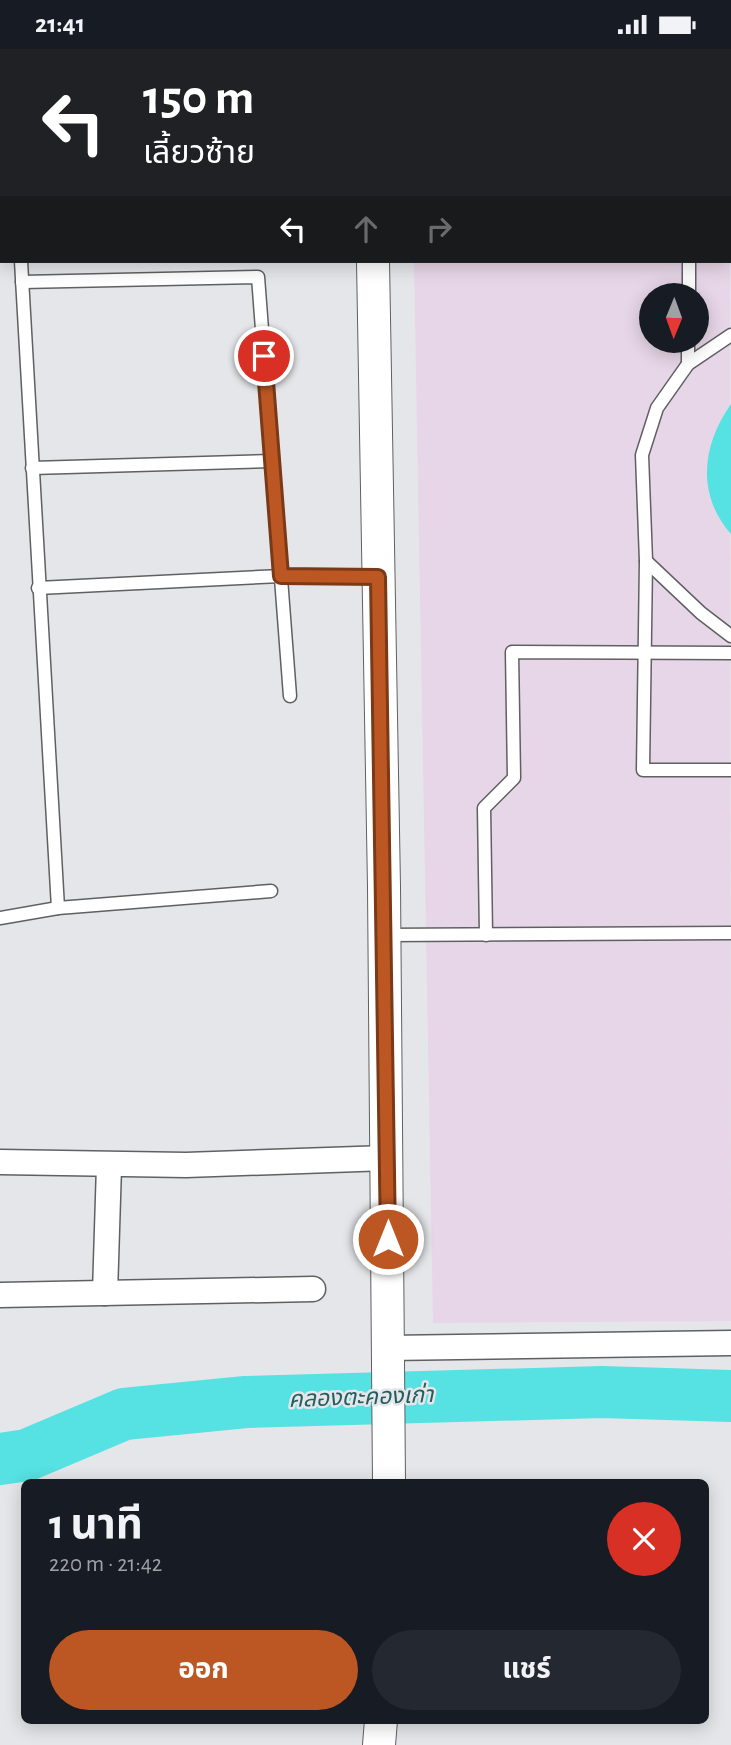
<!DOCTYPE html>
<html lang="th">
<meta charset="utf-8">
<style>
body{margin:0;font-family:"Alegreya Sans","Noto Sans Thai",sans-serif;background:#242831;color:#f1f3f6;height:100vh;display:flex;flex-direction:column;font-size:26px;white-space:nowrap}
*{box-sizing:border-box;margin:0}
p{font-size:23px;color:#9ea1a6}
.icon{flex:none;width:38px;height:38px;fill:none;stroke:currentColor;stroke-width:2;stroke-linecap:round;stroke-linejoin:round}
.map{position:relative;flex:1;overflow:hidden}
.side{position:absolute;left:21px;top:1430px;width:688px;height:245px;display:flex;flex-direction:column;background:#171b24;border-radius:10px;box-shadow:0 4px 18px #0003}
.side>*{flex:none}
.top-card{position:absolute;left:0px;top:0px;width:732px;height:214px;box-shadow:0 4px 18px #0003;background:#202124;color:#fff;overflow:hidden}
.needle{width:46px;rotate:181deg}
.tools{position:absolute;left:639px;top:234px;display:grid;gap:14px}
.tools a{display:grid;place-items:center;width:70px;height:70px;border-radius:50%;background:#171b24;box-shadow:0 4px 18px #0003;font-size:35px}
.pin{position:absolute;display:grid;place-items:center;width:60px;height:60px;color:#fff;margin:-30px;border:4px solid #fff;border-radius:50%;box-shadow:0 2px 7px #0007}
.me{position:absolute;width:77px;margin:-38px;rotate:0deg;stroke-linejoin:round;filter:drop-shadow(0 0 5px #0008)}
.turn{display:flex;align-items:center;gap:24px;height:147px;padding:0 28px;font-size:32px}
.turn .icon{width:91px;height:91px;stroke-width:2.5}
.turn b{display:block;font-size:49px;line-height:60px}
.lanes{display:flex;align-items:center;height:66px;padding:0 28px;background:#0003;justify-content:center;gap:35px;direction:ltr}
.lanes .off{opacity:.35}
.round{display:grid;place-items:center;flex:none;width:74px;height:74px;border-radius:37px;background:#242831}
.summary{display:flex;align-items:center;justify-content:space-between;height:119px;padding:0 28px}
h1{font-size:42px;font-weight:700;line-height:52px}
.action{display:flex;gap:14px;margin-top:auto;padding:14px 28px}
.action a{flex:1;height:80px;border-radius:42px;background:#bc5724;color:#fff;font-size:28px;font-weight:700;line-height:80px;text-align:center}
.action a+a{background:#242831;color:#f1f3f6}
.status{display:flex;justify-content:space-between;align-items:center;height:49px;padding:0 35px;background:#171b24;direction:ltr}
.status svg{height:19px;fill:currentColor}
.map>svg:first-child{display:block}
.education{fill:#e7d6e8;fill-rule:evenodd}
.water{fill:#56e1e2}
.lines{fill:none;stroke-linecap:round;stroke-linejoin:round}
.river{stroke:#56e1e2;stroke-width:52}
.service-casing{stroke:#5f6062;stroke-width:15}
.minor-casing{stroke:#5f6062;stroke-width:27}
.tertiary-casing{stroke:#5f6062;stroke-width:34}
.primary-casing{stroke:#5f6062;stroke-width:41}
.service{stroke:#fff;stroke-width:12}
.minor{stroke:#fff;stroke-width:24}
.tertiary{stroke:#fff;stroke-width:32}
.primary{stroke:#fff;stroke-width:38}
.route-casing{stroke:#7a3917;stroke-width:18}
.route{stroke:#bc5724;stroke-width:12}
.labels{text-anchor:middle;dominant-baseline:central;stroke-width:5;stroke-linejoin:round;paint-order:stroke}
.water-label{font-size:23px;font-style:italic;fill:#255e5e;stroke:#e5e6e9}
</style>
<div class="status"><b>21:41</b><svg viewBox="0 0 49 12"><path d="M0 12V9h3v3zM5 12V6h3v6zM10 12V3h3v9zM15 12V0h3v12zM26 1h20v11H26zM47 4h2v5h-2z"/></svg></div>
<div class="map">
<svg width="731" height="1696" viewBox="0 0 731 1696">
<rect width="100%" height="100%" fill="#e5e6e9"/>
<!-- education -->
<path class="education" d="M 730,198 L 731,1272 L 433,1274 L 414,212 L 730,212 ZM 651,247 L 696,247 L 696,292 L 651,292 Z"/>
<!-- water -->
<g class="water">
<path d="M 0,0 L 731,0 L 731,71 L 730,2 L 2,2 L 2,53 Z"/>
<path d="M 731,355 L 731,485 C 696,445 702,396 731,355 Z"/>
</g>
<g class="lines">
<!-- river -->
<path class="river" d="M 0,1410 L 27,1406 L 124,1365 L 246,1353 L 602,1343 L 731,1347"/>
<!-- service casing -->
<g class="service-casing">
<g id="service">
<path d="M 21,212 L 58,859"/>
<path d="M 22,233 L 258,228 L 290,647"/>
<path d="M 689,247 L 689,212"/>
<path d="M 731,286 L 688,315 L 657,359 L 642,406 L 646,512 L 643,721 L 731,721"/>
<path d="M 688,315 L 688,292"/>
<path d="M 32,419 L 272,412"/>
<path d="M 646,512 L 701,564 L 731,587"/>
<path d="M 38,539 L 281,527 L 377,528"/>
<path d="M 0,869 L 58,859 L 271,842"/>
<path d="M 385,886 L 731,884"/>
<path d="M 486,886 L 484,759 L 514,729 L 512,603 L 731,604"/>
</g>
</g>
<!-- minor casing -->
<g class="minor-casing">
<g id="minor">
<path d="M 0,1113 L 186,1116 L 387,1109"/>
<path d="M 105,1244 L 109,1117"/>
<path d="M 0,1246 L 313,1240"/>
<path d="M 389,1299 L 731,1294"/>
</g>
</g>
<!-- tertiary casing -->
<g class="tertiary-casing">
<g id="tertiary">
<path d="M 373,212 L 384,838 L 389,1433"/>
<path d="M 379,1696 L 381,1671"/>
</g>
</g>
<!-- primary casing -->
<g class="primary-casing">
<g id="primary">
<path d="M 0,84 L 2,84"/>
<path d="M 730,97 L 731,97"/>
<path d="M 0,164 L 2,164"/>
<path d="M 730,172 L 731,172"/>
</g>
</g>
<!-- service -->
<use href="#service" class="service"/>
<!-- minor -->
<use href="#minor" class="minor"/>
<!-- tertiary -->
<use href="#tertiary" class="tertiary"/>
<!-- primary -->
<use href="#primary" class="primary"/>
</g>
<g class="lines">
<!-- route casing -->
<g class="route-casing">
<path id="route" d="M 264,307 L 281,527 L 378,528 L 388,1190"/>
</g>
<!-- route -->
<use href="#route" class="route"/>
</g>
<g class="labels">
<!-- water labels -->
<g class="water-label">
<text transform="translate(361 1349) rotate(-2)">คลองตะคองเก่า</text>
</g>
</g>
</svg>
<div class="tools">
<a><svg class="needle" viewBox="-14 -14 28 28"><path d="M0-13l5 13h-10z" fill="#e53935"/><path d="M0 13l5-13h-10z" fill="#9ea1a6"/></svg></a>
</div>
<div class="pin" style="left:264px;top:307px;background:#d93025"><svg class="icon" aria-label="arrive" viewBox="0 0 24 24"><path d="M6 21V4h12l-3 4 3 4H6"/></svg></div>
<svg class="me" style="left:388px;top:1190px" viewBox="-20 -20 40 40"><circle r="17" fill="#bc5724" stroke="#fff" stroke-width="3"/><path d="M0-11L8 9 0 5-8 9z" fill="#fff"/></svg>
<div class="top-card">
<div class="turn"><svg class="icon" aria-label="left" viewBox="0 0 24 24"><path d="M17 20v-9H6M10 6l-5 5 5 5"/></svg><div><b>150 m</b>เลี้ยวซ้าย</div></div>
<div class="lanes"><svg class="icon" aria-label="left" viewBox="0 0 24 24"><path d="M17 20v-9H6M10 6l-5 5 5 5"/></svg><svg class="icon off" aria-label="ahead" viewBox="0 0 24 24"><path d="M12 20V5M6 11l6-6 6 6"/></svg><svg class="icon off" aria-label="right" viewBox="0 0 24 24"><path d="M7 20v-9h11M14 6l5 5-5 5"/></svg></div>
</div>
<section class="side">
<div class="summary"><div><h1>1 นาที</h1><p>220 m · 21:42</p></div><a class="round" style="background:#d93025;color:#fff"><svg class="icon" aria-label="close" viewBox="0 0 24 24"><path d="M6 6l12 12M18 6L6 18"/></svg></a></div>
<div class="action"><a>ออก</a><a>แชร์</a></div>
</section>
</div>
